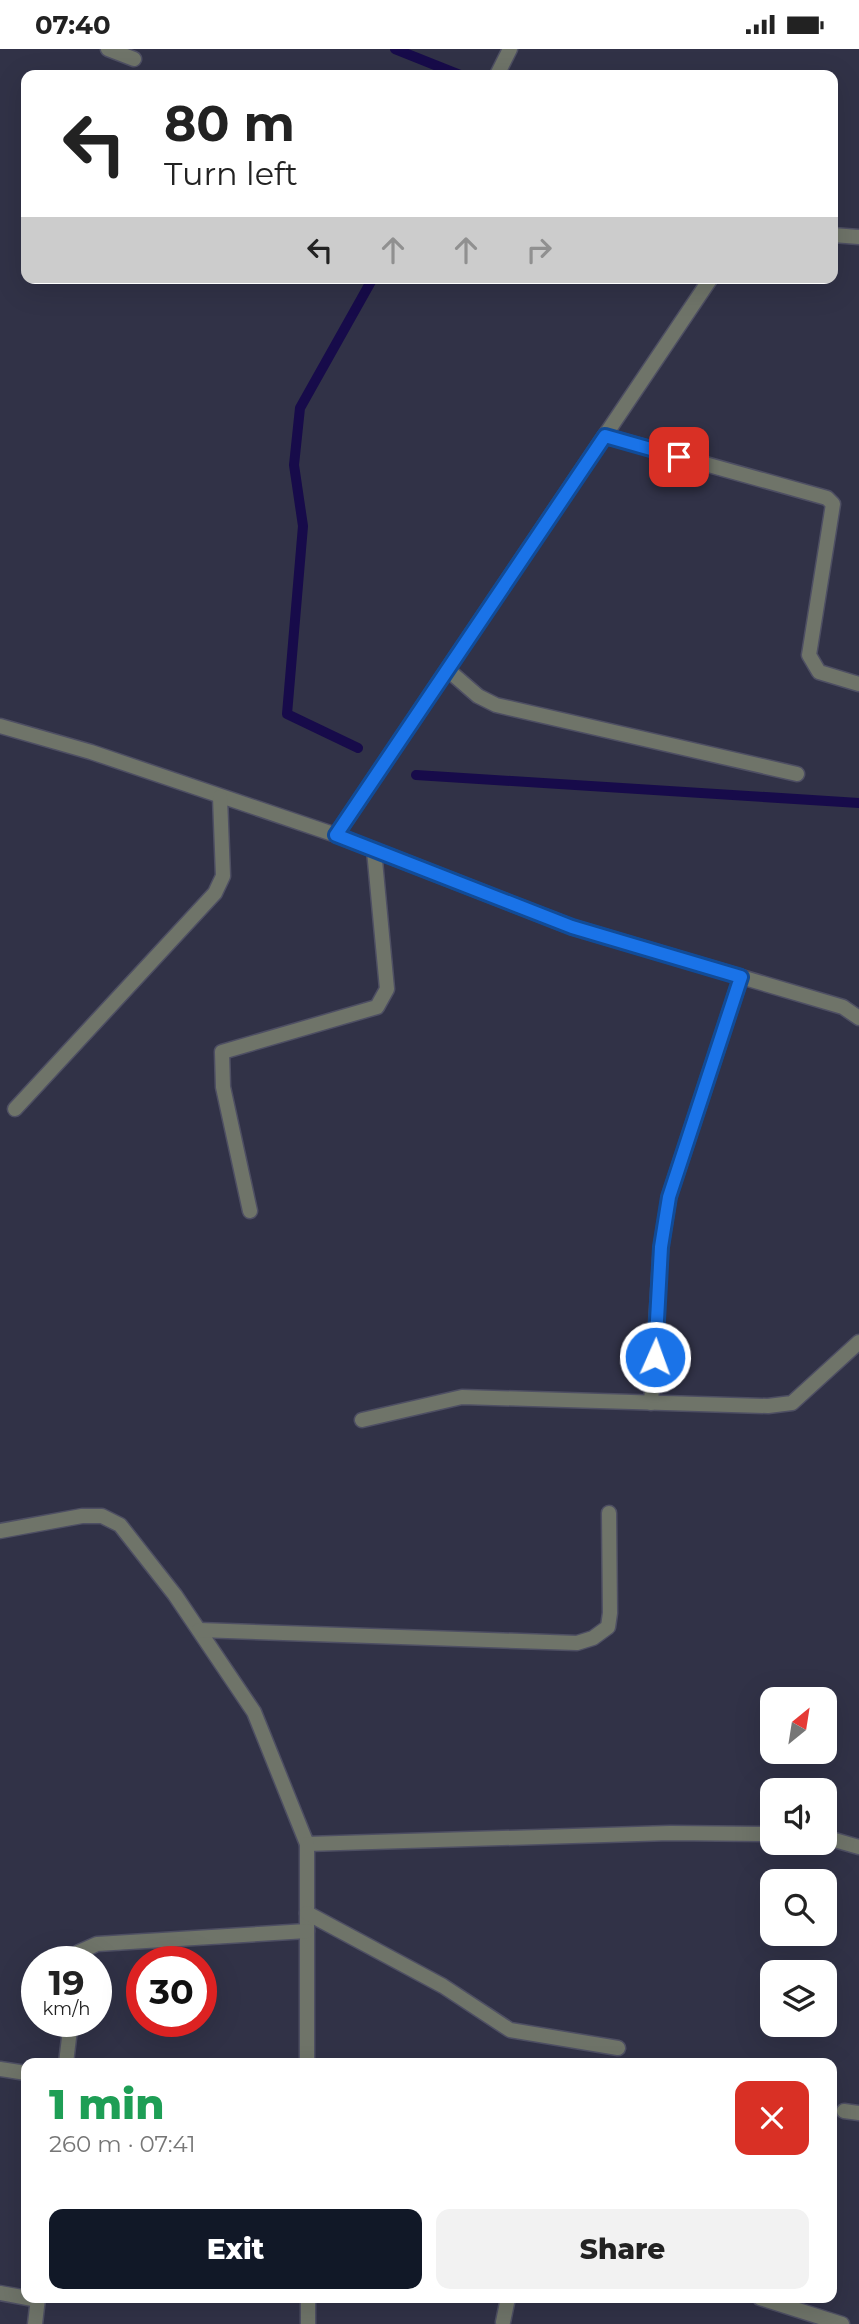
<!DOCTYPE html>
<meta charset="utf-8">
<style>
body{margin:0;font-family:Montserrat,sans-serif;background:#f2f2f2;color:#222;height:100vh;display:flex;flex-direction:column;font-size:26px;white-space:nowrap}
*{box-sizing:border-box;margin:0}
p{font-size:23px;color:#767676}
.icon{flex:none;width:38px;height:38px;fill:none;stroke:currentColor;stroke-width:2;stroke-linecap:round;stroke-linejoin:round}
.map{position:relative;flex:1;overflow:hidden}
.side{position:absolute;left:21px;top:2009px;width:816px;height:245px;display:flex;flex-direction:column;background:#fff;border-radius:14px;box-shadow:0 7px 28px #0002}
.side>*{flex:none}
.top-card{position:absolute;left:21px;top:21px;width:817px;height:214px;border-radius:14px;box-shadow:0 7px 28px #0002;background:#fff;color:#222;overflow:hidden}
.needle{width:46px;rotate:30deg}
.controls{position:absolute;left:760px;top:1638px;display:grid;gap:14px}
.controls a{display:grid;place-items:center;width:77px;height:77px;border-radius:14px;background:#fff;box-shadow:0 7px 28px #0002;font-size:35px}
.speed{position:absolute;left:21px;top:1897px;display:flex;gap:14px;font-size:35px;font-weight:700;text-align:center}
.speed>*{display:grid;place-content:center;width:91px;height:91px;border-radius:50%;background:#fff;box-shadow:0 7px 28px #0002;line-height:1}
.speed small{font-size:18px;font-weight:400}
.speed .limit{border:10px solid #d22;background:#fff;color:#111}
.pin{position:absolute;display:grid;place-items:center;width:60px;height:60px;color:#fff;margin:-30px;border-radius:14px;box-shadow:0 4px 10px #0006}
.me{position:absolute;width:77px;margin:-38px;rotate:2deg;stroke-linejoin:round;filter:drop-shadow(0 0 5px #0008)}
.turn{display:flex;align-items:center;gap:24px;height:147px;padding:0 28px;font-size:32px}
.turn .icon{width:91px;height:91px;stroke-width:2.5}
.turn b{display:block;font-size:49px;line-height:60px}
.lanes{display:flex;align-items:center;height:66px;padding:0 28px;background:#0003;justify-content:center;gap:35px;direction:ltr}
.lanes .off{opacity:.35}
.round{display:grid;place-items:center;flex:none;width:74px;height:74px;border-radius:14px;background:#f2f2f2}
.headline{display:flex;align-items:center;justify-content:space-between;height:119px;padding:0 28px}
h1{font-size:42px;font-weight:800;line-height:52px;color:#1e9e55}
.action{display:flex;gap:14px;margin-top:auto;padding:14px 28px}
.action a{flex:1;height:80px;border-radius:14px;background:#111827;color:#fff;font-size:28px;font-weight:800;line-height:80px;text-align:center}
.action a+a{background:#f2f2f2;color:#222}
.status{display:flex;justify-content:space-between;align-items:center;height:49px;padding:0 35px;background:#fff;direction:ltr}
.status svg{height:19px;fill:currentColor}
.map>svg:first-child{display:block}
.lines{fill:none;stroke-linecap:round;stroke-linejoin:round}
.stream{stroke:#170b4a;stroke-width:10}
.minor-casing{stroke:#4e4f63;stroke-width:17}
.minor{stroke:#6f7469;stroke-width:14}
.route-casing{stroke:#114b97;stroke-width:18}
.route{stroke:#1a73e8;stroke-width:12}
</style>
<div class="status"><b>07:40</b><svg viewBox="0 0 49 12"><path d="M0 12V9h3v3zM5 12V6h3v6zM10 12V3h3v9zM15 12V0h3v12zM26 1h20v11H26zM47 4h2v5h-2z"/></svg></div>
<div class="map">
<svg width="859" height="2275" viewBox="0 0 859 2275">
<rect width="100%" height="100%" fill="#313247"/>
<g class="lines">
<!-- stream -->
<g class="stream">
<path d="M 395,0 L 460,26"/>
<path d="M 358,699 L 287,665 L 303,477 L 294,416 L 300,359 L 373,229"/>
<path d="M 416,726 L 859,754"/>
</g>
<!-- minor casing -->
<g class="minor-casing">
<g id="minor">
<path d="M 108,0 L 134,10"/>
<path d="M 497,26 L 510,0"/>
<path d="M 833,186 L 859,188"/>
<path d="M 605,387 L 827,449 L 833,455 L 809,606 L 819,623 L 859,635"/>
<path d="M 448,621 L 478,647 L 496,656 L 797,725"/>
<path d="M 0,677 L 91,703 L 336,786 L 572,878 L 843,958 L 859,969"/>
<path d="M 336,786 L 711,229"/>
<path d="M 15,1060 L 215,844 L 223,827 L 220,748"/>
<path d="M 250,1162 L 223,1038 L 222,1003 L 377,958 L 387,940 L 374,801"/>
<path d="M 651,1354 L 661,1198 L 669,1148 L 741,928"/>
<path d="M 362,1371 L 462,1348 L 768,1357 L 792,1354 L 859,1293"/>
<path d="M 0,1482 L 82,1467 L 102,1467 L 120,1476 L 175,1546 L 254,1663 L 307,1795 L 670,1784 L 772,1785"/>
<path d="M 199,1581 L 577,1594 L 593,1589 L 608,1578 L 610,1564 L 609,1464"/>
<path d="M 824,1788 L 859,1798"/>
<path d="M 307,1795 L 307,2014"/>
<path d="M 307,1864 L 443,1937 L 510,1981 L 618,1999"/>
<path d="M 78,1913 L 79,1903 L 97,1895 L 307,1882"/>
<path d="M 66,2014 L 71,1972"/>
<path d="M 0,2020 L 26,2024"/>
<path d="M 844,2062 L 859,2064"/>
<path d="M 0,2244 L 38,2251"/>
<path d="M 308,2249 L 308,2275"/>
<path d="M 760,2249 L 842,2275"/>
<path d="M 503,2273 L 508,2249"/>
<path d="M 35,2275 L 38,2249"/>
</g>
</g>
<!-- minor -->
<use href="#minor" class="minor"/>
</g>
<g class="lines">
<!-- route casing -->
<g class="route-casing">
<path id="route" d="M 655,1308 L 661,1198 L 669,1148 L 741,928 L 572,878 L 336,786 L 605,387 L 679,408"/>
</g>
<!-- route -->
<use href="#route" class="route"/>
</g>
</svg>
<div class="controls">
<a><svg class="needle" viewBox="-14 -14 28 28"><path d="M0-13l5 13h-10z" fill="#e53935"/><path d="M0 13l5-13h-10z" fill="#767676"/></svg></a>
<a><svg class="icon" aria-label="sound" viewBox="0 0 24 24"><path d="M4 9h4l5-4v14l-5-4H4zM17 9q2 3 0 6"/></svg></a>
<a><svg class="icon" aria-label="search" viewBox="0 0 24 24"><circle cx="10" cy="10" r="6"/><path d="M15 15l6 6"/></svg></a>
<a><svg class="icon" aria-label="layers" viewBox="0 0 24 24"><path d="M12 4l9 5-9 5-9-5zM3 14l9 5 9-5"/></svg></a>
</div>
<div class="speed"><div>19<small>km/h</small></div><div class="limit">30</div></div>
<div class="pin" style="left:679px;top:408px;background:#d93025"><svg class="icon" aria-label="arrive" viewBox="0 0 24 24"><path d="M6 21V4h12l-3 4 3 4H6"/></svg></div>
<svg class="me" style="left:655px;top:1308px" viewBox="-20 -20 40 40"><circle r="17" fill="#1a73e8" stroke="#fff" stroke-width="3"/><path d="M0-11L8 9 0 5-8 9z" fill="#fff"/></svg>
<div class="top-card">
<div class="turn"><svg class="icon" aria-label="left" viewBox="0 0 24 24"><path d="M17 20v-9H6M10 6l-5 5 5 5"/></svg><div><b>80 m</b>Turn left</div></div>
<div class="lanes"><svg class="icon" aria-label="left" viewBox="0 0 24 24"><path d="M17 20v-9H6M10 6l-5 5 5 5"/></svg><svg class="icon off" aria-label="ahead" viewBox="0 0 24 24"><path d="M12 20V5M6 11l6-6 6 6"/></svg><svg class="icon off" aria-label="ahead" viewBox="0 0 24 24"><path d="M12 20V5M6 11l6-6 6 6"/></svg><svg class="icon off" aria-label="right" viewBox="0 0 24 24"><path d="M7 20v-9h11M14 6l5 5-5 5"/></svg></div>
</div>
<section class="side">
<div class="headline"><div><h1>1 min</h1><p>260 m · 07:41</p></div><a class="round" style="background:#d93025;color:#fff"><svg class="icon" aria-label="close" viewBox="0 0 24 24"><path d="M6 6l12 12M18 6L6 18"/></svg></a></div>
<div class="action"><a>Exit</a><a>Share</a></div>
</section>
</div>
